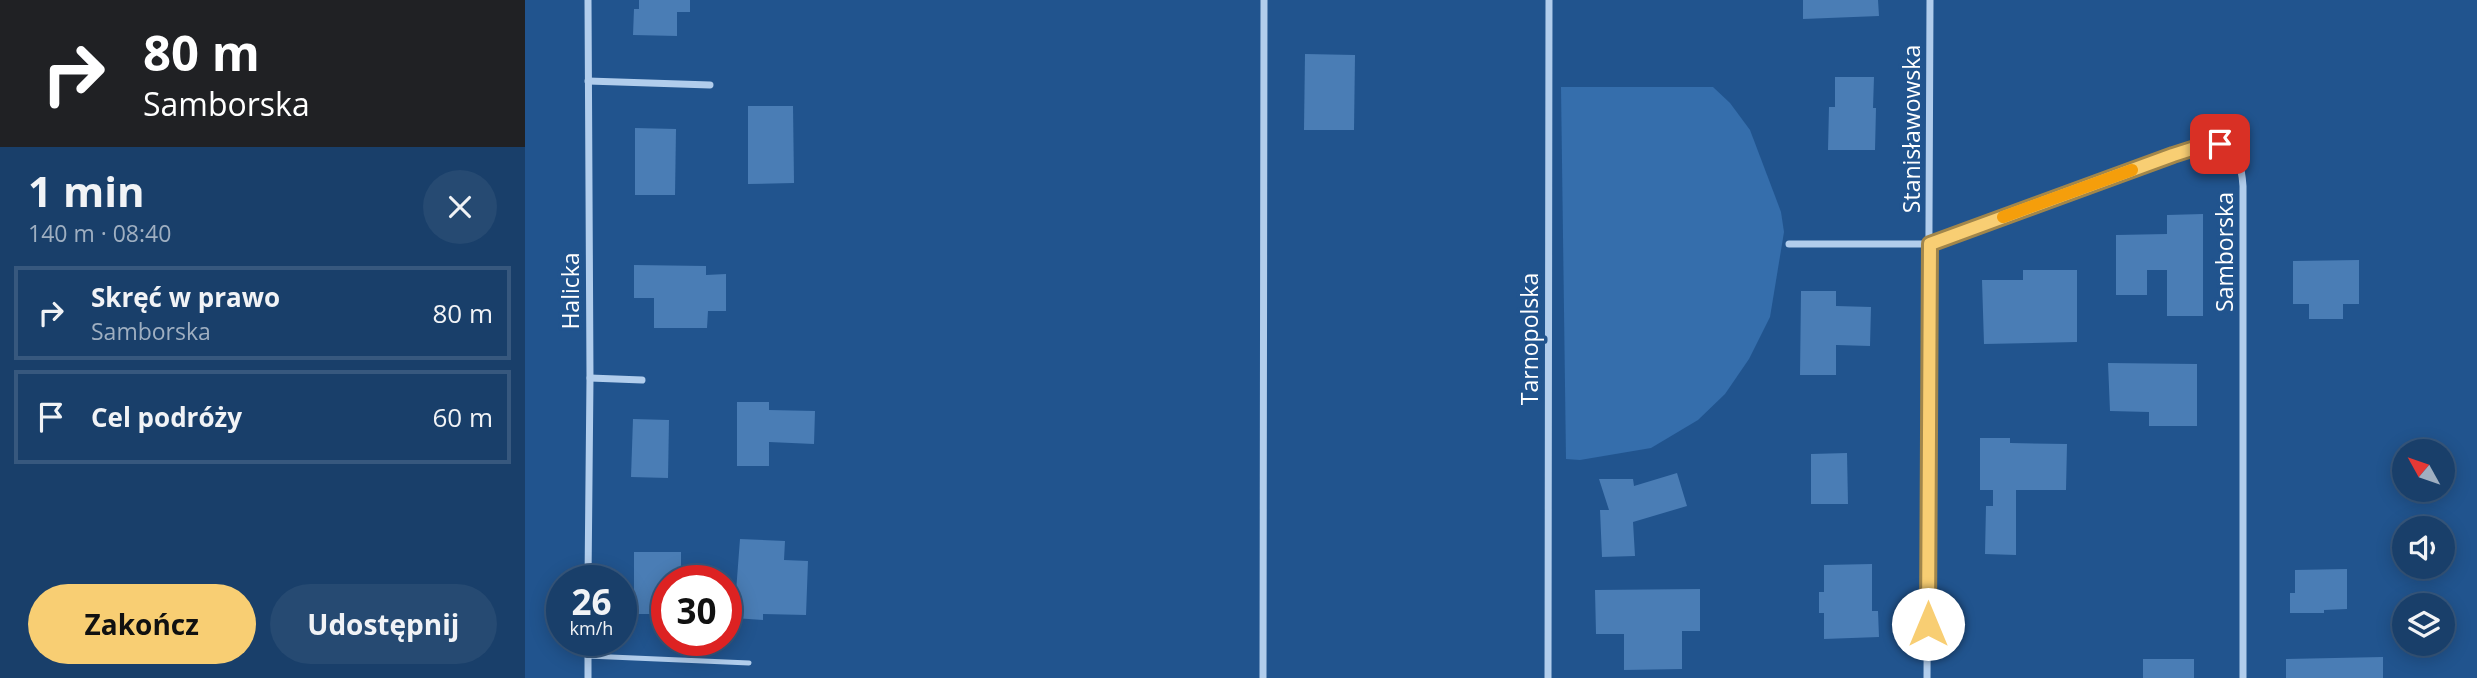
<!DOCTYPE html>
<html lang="pl">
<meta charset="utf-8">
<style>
body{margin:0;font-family:"Open Sans",sans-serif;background:#264a72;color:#f1f3f6;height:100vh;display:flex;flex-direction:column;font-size:26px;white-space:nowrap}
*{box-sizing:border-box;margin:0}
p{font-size:23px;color:#9fafc1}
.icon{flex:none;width:38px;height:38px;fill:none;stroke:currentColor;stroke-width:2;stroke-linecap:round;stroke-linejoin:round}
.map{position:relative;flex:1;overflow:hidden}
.sheet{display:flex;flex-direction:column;background:#193f6a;width:525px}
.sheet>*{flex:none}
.banner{background:#202124;color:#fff;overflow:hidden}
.needle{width:46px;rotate:310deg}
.buttons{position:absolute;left:1867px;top:439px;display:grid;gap:14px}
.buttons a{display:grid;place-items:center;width:63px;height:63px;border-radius:50%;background:#193f6a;box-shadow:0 4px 18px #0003,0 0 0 2px #37587e;font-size:35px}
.speed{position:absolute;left:21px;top:565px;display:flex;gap:14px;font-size:35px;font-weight:700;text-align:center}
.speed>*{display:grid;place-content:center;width:91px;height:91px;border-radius:50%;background:#193f6a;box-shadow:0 4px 18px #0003,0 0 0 2px #37587e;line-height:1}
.speed small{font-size:18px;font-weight:400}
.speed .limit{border:10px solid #d22;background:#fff;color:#111}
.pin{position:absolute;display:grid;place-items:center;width:60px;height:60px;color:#fff;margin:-30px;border-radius:14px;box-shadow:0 4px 10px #0006}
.me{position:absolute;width:77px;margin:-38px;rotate:0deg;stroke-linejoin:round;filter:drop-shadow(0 0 5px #0008)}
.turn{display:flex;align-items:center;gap:24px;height:147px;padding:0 28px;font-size:32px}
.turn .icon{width:91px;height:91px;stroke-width:2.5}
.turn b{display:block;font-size:49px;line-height:60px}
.round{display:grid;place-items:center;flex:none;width:74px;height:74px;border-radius:37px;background:#264a72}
.head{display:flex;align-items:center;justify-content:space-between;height:119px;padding:0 28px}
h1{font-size:42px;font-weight:700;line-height:52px}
.action{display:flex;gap:14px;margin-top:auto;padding:14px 28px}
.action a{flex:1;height:80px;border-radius:42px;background:#f8ce73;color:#111;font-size:28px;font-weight:700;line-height:80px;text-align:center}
.action a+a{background:#264a72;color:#f1f3f6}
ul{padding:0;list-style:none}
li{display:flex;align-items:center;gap:21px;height:94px;margin:0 14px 10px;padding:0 14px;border:4px solid #37587e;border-radius:0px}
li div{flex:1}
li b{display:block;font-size:26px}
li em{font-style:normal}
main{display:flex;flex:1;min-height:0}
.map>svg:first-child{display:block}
.green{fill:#356eac}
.building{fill:#4a7db5}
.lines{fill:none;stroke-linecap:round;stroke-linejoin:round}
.service{stroke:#b1cdec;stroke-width:5}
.minor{stroke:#b1cdec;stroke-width:7}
.route-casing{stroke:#a1864b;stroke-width:18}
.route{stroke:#f8ce73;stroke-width:12}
.slow{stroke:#f59e0b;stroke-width:12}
.labels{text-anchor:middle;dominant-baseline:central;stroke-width:7;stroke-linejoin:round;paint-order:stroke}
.street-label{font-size:23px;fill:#fff;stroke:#21548e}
</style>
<main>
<section class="sheet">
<div class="banner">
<div class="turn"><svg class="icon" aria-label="right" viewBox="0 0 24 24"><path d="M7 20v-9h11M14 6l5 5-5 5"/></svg><div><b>80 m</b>Samborska</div></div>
</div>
<div class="head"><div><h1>1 min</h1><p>140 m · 08:40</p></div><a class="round"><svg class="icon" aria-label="close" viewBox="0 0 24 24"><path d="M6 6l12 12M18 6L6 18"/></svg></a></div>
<ul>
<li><svg class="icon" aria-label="right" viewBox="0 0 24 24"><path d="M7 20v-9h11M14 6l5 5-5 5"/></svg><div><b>Skręć w prawo</b><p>Samborska</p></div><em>80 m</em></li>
<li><svg class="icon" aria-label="arrive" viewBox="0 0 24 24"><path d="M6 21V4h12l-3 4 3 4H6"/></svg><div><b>Cel podróży</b></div><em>60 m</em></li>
</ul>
<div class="action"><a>Zakończ</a><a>Udostępnij</a></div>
</section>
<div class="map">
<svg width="1952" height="678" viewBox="0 0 1952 678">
<rect width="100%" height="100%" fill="#21548e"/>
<!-- green -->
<path class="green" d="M 1036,87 L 1188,87 L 1205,103 L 1225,130 L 1256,212 L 1259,232 L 1245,317 L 1224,359 L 1200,394 L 1173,420 L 1126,448 L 1055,460 L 1041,459 Z"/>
<!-- building -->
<g class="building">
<path d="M 114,0 L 165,0 L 165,12 L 152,12 L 152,36 L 108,35 L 109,9 L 114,9 Z"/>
<path d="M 1278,0 L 1353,0 L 1354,16 L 1278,19 Z"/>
<path d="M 780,54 L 830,55 L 829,130 L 779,130 Z"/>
<path d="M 1310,77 L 1349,77 L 1348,108 L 1351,108 L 1350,150 L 1303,150 L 1304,107 L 1310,107 Z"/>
<path d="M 223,106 L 268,106 L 269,183 L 223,184 Z"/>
<path d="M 110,128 L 151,129 L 150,195 L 110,195 Z"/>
<path d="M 1678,214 L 1678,316 L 1642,316 L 1642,270 L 1622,270 L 1622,295 L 1591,295 L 1591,235 L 1642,234 L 1642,215 Z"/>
<path d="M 1834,260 L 1834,304 L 1818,304 L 1818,319 L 1784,319 L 1784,304 L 1768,304 L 1768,261 Z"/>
<path d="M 109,265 L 181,266 L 181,275 L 201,274 L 201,311 L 183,311 L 182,328 L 129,328 L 129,298 L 109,298 Z"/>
<path d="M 1498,270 L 1552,270 L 1552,342 L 1459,344 L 1457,280 L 1498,280 Z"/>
<path d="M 1276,291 L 1311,291 L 1311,306 L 1346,307 L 1345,346 L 1311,345 L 1311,375 L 1275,375 Z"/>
<path d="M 1583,363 L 1672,364 L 1672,426 L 1624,426 L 1624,412 L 1585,411 Z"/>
<path d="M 212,402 L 244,402 L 244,410 L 290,411 L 289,444 L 244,442 L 244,466 L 212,466 Z"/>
<path d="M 108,419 L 144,420 L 143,478 L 106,477 Z"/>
<path d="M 1455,438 L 1485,438 L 1485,443 L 1542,444 L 1541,490 L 1491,490 L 1491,555 L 1460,554 L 1461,506 L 1468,506 L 1468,490 L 1455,490 Z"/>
<path d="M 1322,453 L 1323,504 L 1286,504 L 1286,454 Z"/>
<path d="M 1152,473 L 1162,506 L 1108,522 L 1110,556 L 1077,557 L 1075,510 L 1084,510 L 1074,479 L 1108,479 L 1109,486 Z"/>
<path d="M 215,539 L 260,541 L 259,560 L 283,561 L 281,615 L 238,614 L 238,620 L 209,618 Z"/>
<path d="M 109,552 L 156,552 L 156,581 L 142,581 L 142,614 L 109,614 Z"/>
<path d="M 1347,564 L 1347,611 L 1353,611 L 1354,637 L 1299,639 L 1299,613 L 1294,613 L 1294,592 L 1299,592 L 1299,565 Z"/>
<path d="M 1822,569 L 1822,609 L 1799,610 L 1799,613 L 1765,613 L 1765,593 L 1770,593 L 1770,570 Z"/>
<path d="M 1175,589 L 1175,631 L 1157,631 L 1157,669 L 1099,670 L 1099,634 L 1071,634 L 1070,590 Z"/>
<path d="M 1858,657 L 1858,678 L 1761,678 L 1761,659 Z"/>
<rect x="1618" y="659" width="51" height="19"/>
</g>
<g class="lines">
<!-- service -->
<path class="service" d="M 63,656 L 224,663"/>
<!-- minor -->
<g class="minor">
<path d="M 63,0 L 65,378 L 63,581"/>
<path d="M 63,81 L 185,85"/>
<path d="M 1264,244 L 1405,244 L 1673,147 C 1679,146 1689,143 1695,144 C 1714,147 1717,171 1718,186 L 1718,678"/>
<path d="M 65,378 L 117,380"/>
<path d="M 63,678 L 63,640"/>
<path d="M 738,678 L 739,0"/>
<path d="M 1023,678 L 1024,0"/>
<path d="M 1402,678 L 1405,0"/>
</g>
</g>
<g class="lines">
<!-- route casing -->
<g class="route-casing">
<path id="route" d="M 1403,624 L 1405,244 L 1648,155 L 1673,147 L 1695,144"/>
</g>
<!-- route -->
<use href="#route" class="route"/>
<!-- slow -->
<path class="slow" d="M 1478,217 L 1607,170"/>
</g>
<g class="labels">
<!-- street labels -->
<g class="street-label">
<text transform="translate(1386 129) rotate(-90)">Stanisławowska</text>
<text transform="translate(1699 252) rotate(-90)">Samborska</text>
<text transform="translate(45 291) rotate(-90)">Halicka</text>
<text transform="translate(1004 339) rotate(-90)">Tarnopolska</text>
</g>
</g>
</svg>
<div class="buttons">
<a><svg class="needle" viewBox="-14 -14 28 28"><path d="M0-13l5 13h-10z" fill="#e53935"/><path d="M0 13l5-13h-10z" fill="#9fafc1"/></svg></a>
<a><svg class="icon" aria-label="sound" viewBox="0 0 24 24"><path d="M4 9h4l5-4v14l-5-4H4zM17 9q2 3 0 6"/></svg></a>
<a><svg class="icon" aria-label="layers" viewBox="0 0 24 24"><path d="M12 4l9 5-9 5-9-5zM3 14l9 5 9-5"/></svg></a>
</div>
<div class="speed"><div>26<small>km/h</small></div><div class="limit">30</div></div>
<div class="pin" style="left:1695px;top:144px;background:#d93025"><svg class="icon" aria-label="arrive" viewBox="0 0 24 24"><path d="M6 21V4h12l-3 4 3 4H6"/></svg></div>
<svg class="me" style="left:1403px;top:624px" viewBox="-20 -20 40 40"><circle r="19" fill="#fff"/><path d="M0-13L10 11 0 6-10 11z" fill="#f8ce73"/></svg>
</div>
</main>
